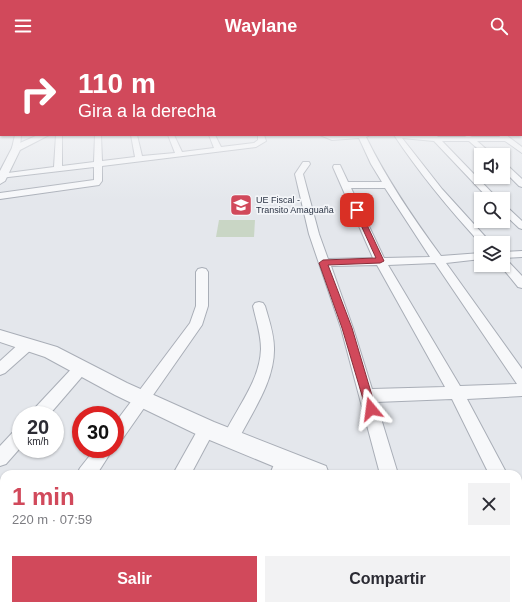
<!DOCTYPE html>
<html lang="es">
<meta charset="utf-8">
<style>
body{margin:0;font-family:Arial,sans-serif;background:#f2f2f3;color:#2b2b33;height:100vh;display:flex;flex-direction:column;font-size:15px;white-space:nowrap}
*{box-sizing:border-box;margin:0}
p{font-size:13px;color:#7c7c81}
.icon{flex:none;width:22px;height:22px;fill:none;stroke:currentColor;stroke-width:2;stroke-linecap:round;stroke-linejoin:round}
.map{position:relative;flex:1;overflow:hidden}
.panel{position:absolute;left:0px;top:418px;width:522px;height:140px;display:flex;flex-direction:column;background:#fff;border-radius:12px 12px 0 0;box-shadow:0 1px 3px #0004}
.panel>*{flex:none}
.hud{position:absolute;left:0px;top:0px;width:522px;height:84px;box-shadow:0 1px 3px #0004;background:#d1495b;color:#fff;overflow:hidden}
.tools{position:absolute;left:474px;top:96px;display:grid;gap:8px}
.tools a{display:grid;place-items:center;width:36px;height:36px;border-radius:0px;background:#fff;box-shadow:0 1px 3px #0004;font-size:20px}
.speed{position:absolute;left:12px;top:354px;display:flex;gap:8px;font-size:20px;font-weight:700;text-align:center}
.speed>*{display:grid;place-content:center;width:52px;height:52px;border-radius:50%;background:#fff;box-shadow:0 1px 3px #0004;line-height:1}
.speed small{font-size:10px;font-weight:400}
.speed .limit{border:6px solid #d22;background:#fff;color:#111}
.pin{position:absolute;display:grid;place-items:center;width:34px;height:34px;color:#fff;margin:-17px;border-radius:8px;box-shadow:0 2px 6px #0006}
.me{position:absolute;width:44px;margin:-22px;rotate:344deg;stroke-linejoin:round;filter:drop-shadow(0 0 3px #0008)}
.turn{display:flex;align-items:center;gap:14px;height:84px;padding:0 12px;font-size:18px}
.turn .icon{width:52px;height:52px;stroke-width:2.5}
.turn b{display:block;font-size:28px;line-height:34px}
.round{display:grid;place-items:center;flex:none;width:42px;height:42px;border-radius:0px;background:#f2f2f3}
.headline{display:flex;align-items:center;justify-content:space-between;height:68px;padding:0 12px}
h1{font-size:24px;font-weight:600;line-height:30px;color:#d1495b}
.action{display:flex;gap:8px;margin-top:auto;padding:8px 12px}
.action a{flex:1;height:46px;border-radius:0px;background:#d1495b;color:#fff;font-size:16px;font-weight:600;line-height:46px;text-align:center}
.action a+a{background:#f2f2f3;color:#2b2b33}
header{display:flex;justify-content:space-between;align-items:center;height:52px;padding:0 12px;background:#d1495b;color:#fff;font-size:18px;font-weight:600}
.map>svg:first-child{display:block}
.green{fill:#c9d6c5}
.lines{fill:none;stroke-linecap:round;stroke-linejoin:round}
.minor-casing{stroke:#a9aeb7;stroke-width:2}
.tertiary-casing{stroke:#a9aeb7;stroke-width:2}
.minor{fill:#f7f8fa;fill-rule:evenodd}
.tertiary{fill:#f7f8fa;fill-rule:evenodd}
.route{fill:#d1495b;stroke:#882f3b}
.labels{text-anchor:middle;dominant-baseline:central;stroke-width:3.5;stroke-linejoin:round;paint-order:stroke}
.far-poi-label{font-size:9px;fill:#2b3445;stroke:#f4f6f9;text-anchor:start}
</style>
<header><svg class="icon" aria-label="menu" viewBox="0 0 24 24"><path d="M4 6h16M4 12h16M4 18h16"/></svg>Waylane<svg class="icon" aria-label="search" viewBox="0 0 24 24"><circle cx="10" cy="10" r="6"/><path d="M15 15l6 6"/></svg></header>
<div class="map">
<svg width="522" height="558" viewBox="0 0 522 558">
<rect width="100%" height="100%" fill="#e4e7ec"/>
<!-- green -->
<path class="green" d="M 219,168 L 255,168 L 254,185 L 216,185 Z"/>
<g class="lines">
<!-- minor casing -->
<g class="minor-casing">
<g id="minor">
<path d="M 15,83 L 21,83 L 20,96 L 16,98 L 12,96 Z"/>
<path d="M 56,83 L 62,83 L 62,114 L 94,110 L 95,83 L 101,83 L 102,109 L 135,105 L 131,83 L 137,83 L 142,104 L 175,101 L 168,83 L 174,83 L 182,100 L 214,96 L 209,83 L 215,83 L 221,95 L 254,91 L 258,88 L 258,83 L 264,83 L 266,89 L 256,95 L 102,114 L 102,129 L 99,133 L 0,147 L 0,141 L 94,128 L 94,115 L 0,126 L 0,122 L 54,115 Z"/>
<path d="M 320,83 L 370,83 L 366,85 C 387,128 413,166 441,204 L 481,201 L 481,207 L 446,211 L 522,317 L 522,344 L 467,347 L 507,422 L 489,422 L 452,347 L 376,350 L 398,422 L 380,422 L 341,276 L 309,182 L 295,122 L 303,110 L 309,110 L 310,112 L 303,122 L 319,182 L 328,207 L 373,206 L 333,115 L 334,113 L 340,113 L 348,130 L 382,130 L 371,112 L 359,86 L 332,88 ZM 351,136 L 385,136 L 430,205 L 384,206 ZM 435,211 L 517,332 L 460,334 L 388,213 ZM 377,213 L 445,335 L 372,337 L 353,276 L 331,214 Z"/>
<path d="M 394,83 L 430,84 L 436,83 L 438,85 L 465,85 L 468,83 L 472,85 L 500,85 L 499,83 L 506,83 L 522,95 L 522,101 L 505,89 L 477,89 L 493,103 L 485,103 L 469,89 L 442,89 L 498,147 L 489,147 L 434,89 L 402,86 L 442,137 L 491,191 L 481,192 C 449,157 420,122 394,83 Z"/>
<path d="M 503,112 L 506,112 L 522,127 L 522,135 L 519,134 L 503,118 Z"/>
<path d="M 503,153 L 506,154 L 522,169 L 522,177 L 519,176 L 503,161 Z"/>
<path d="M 522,199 L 522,205 L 505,206 L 522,224 L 522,236 L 518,235 L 500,213 L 503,213 L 503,200 Z"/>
<path d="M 202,216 L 206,217 L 208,220 L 208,254 L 202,273 L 121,389 L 115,392 L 115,371 L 190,271 L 196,254 L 196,220 L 198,217 Z"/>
<path d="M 259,250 L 263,251 L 265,254 C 269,268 274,282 274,296 C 275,330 250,363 236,392 L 230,395 L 224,392 L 222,387 C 235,358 260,330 261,297 C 261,282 256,268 253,254 L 255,251 Z"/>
<path d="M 27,288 L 32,289 L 34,293 L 32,297 L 5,321 L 0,323 L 0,309 L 22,289 Z"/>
<path d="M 81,310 L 86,312 L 88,316 L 86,320 L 49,363 L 31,363 L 33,358 L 76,312 Z"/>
<path d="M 207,370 L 213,372 L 215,377 L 191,422 L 173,422 L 201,372 Z"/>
<path d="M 21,375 L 21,395 L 6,412 L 0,414 L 0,394 L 15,378 Z"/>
<path d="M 95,397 L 113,397 L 97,422 L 77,422 L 80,416 Z"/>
<path d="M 284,401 L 290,403 L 293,409 L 288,422 L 270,422 L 278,403 Z"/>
<path d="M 518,452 L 522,453 L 522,477 L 518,476 Z"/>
<path d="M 4,522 L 4,547 L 0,549 L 0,523 Z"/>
<path d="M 96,554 L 119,554 L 117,558 L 94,558 Z"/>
<path d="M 218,554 L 240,554 L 239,558 L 217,558 Z"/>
<path d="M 343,554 L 365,554 L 364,558 L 342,558 Z"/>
<rect x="468" y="554" width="22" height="4"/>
</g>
</g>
<!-- tertiary casing -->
<g class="tertiary-casing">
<g id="tertiary">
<path d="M 38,83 L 49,83 L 20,98 L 5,129 L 0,132 L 0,119 L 13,94 Z"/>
<path d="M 0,278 L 57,295 L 127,331 L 214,370 L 326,414 L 329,422 L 292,422 L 200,384 L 115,343 L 45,305 L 0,290 Z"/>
<path d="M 518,478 L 522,479 L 522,503 L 518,502 Z"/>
</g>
</g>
<!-- minor -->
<use href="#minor" class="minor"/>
<!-- tertiary -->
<use href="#tertiary" class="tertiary"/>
</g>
<!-- sky -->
<linearGradient id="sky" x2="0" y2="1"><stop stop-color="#8bb4dd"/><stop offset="0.47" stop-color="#f3f4f6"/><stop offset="1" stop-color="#f3f4f6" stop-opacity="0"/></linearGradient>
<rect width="522" height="148" fill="url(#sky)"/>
<!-- route -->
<path class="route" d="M 357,156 L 360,158 L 384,209 L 380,211 L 328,213 L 352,276 L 376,357 L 375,360 L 371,362 L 367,360 L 366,357 L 342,276 L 319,211 L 323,208 L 376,206 L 354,158 Z"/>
<!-- icons -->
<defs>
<g id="school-square" transform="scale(1.15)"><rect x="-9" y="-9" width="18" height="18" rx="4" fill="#d1495b" stroke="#f4f6f9"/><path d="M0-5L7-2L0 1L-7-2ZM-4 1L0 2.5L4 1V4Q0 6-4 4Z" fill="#fff"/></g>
</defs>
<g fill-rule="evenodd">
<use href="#school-square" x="241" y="153"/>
</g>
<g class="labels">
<!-- far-poi labels -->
<g class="far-poi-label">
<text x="256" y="148">UE Fiscal -<tspan x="256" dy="10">Transito Amaguaña</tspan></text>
</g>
</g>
</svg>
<div class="tools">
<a><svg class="icon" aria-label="sound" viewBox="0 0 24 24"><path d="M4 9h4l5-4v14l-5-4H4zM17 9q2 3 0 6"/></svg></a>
<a><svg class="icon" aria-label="search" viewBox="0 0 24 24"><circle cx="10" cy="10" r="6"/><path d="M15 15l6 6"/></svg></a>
<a><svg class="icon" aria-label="layers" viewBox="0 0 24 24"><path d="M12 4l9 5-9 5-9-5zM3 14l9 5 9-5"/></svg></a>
</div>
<div class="speed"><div>20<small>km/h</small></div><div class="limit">30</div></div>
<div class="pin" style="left:357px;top:158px;background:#d93025"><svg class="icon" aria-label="arrive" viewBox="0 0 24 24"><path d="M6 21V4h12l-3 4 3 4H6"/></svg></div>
<svg class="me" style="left:371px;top:357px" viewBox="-20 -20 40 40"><path d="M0-17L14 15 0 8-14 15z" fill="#d1495b" stroke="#fff" stroke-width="4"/></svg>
<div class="hud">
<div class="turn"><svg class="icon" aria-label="right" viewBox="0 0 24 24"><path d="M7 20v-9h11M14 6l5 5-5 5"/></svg><div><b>110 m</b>Gira a la derecha</div></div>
</div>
<section class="panel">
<div class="headline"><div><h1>1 min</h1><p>220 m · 07:59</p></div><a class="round"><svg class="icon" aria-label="close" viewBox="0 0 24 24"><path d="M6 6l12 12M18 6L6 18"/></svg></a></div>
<div class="action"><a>Salir</a><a>Compartir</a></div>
</section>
</div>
